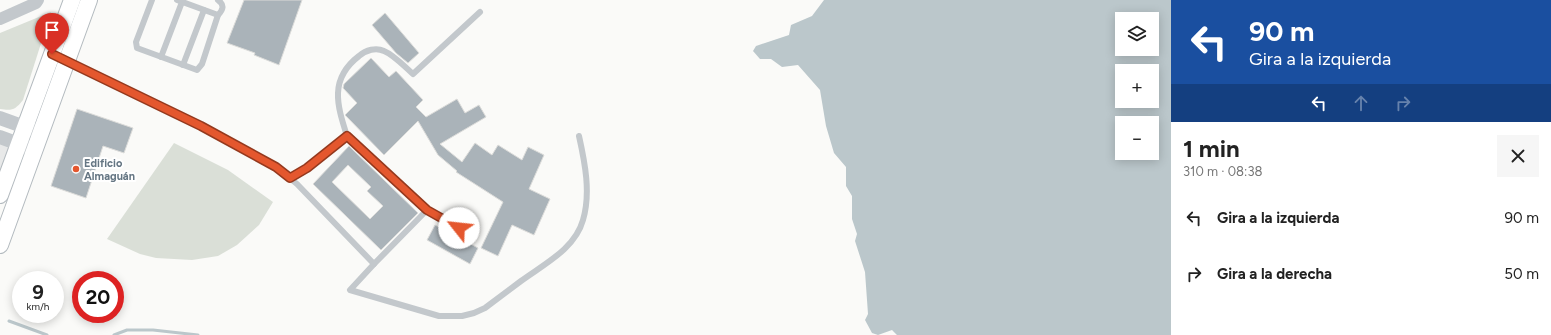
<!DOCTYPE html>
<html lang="es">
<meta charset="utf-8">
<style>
body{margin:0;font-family:Figtree,sans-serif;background:#f6f6f6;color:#222;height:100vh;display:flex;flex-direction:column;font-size:15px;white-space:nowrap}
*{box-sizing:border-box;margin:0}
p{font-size:13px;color:#767676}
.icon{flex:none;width:22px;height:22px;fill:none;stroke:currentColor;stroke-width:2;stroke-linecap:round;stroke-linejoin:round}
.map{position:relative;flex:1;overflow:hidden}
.panel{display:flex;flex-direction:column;background:#fff;width:380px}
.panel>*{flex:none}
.guide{background:#1a4fa0;color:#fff;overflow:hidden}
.controls{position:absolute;left:1115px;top:12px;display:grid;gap:8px}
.controls a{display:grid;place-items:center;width:44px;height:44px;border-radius:0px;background:#fff;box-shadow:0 2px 10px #0003;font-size:20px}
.speed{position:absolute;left:12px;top:271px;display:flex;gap:8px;font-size:20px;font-weight:700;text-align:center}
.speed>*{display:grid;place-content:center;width:52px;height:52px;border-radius:50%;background:#fff;box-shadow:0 2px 10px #0003;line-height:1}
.speed small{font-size:10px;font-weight:400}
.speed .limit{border:6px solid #d22;background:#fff;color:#111}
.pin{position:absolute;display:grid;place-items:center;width:34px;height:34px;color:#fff;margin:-41px -17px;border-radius:50% 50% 50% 0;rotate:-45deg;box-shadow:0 0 4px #0007}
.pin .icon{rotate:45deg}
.me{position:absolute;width:44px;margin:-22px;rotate:299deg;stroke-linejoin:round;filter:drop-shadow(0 0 3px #0008)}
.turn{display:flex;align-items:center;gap:14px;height:84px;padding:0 12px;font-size:18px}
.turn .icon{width:52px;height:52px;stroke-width:2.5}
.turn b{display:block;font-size:28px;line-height:34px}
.lanes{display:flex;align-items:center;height:38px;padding:0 12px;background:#0003;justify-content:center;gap:20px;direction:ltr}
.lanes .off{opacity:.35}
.round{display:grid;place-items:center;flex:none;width:42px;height:42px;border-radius:0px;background:#f6f6f6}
.summary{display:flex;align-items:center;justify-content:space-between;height:68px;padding:0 12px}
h1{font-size:24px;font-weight:700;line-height:30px}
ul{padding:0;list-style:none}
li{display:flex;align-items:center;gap:12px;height:56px;padding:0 12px}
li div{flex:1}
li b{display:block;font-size:15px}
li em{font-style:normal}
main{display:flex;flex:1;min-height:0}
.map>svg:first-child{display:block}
.built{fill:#e8e9e9}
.green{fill:#dadfd7}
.water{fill:#bbc7cb;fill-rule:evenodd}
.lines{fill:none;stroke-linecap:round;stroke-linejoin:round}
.stream{stroke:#bbc7cb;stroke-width:3}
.building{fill:#aab3b9;stroke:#dcdcda;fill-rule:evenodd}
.secondary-casing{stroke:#b3babf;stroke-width:18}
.service{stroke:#c3c8cc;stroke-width:6}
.minor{stroke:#c3c8cc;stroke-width:12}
.tertiary{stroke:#c3c8cc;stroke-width:14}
.secondary{stroke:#fff;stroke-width:16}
.route-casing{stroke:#94391e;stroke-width:10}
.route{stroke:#e4572e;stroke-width:7}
.poi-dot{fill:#e4572e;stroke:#fff;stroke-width:1.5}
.labels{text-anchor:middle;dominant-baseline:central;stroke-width:4;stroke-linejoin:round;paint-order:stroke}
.poi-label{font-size:11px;font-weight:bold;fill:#657683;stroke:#fff;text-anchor:start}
</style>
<main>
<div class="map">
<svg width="1171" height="335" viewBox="0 0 1171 335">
<rect width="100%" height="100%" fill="#fafaf8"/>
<!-- built -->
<path class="built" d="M 0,137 L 19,144 L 0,195 Z"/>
<!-- green -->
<g class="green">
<path d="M 51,12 L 23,100 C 15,110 12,111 0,109 L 0,33 Z"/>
<path d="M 174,143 L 228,170 L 273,202 L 259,225 L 237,245 L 218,256 L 192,260 L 156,258 L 140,254 L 107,239 Z"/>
</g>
<!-- water -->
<path class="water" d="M 824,0 L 1171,0 L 1171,335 L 897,335 L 892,330 L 878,335 L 872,333 L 865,320 L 868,314 L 865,272 L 855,241 L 857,234 L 852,219 L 852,196 L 846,186 L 846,167 L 834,153 L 826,126 L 820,90 L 798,65 L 782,67 L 771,59 L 760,59 L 753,51 L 756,46 L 789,35 L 791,25 L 812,16 ZM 1122,19 L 1152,19 L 1152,49 L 1122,49 ZM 1122,71 L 1152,71 L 1152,101 L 1122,101 ZM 1122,123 L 1152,123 L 1152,153 L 1122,153 Z"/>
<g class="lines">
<!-- stream -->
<g class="stream">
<path d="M 9,321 L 47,335"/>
<path d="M 114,335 L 127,330 L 153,330 L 198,335"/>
</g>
</g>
<!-- building -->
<g class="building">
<path d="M 244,0 L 302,0 L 279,65 L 254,55 L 255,53 L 227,43 Z"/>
<path d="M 385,13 L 419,53 L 408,63 L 396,53 L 372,25 Z"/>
<path d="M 371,58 L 389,77 L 396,71 L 423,100 L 416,107 L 426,117 L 457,99 L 465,113 L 479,105 L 486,117 L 440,144 L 462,162 L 475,143 L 492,155 L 498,145 L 522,160 L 528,147 L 544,155 L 529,189 L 550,199 L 534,235 L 512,225 L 498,256 L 481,248 L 503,202 L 456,172 L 457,171 L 438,155 L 418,121 L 384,155 L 345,115 L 357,103 L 343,88 L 344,84 Z"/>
<path d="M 77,109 L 133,128 L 124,153 L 103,146 L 86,198 L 51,186 Z"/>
<path d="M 349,146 L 418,213 L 381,250 L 313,184 ZM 348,165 L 371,187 L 367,191 L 383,206 L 370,219 L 332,182 Z"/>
<path d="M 435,225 L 478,248 L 470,264 L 427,240 Z"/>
</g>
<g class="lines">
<!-- secondary casing -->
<g class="secondary-casing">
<g id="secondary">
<path d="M 0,195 L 72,0"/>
<path d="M 0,245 L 89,0"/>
</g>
</g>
<!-- service -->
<g class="service">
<path d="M 152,0 L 136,42 L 137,48 L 197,70 L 202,64 L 218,15"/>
<path d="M 177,0 L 218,15 C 223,10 225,5 218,0"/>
<path d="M 161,57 L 182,2"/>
<path d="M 67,61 L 201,126 L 276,167 L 297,184 L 374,264 L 427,210"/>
<path d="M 183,65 L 204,10"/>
<path d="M 347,136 C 337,105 329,79 359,56 C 366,50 376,47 384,51 C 394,55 405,67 413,74 L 480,12"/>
<path d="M 290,178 L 307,168 L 347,136 L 427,210 L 459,227"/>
<path d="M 374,264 L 350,290 L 439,316 L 462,316 L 474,313 L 485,308 C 497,299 509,290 521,281 C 544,264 575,249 583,220 C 591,193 585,163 579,136"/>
</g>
<!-- minor -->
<path class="minor" d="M 0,19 L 36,3 L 38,0"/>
<!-- tertiary -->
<g class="tertiary">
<path d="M 0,118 L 36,131"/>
<path d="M 0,137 L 30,148"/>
</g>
<!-- secondary -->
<use href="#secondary" class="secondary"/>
</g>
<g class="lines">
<!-- route casing -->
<g class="route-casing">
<path id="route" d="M 52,54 L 201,126 L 276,167 L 290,178 L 307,168 L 347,136 L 427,210 L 459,228"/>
</g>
<!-- route -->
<use href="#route" class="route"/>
</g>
<!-- markers -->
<circle class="poi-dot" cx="76" cy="169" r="4"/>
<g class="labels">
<!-- poi labels -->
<g class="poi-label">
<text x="84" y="163">Edificio<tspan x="84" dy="13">Almaguán</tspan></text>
</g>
</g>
</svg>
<div class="controls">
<a><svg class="icon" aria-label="layers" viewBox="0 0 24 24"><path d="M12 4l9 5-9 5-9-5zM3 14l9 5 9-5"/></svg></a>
<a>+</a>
<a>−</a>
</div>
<div class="speed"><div>9<small>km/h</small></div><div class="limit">20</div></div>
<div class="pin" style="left:52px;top:54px;background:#d93025"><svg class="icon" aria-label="arrive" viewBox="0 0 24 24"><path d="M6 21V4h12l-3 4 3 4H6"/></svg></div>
<svg class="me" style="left:459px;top:228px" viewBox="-20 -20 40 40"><circle r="19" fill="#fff"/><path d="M0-13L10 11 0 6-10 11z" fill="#e4572e"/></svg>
</div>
<section class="panel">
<div class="guide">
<div class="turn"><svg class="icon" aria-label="left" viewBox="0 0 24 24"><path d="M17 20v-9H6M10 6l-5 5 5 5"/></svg><div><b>90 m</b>Gira a la izquierda</div></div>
<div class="lanes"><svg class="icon" aria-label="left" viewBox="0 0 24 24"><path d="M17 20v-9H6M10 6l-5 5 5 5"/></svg><svg class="icon off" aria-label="ahead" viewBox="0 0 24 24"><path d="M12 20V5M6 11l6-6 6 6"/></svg><svg class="icon off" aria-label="right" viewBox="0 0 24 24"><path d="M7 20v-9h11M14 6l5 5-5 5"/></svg></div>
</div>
<div class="summary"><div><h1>1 min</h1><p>310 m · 08:38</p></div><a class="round"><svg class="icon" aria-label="close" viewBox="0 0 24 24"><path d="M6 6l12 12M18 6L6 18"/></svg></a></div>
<ul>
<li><svg class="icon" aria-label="left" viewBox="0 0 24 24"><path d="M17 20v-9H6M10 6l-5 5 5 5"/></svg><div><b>Gira a la izquierda</b></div><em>90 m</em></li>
<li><svg class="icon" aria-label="right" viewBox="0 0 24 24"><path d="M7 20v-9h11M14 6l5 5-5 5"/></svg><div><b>Gira a la derecha</b></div><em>50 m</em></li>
</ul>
</section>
</main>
